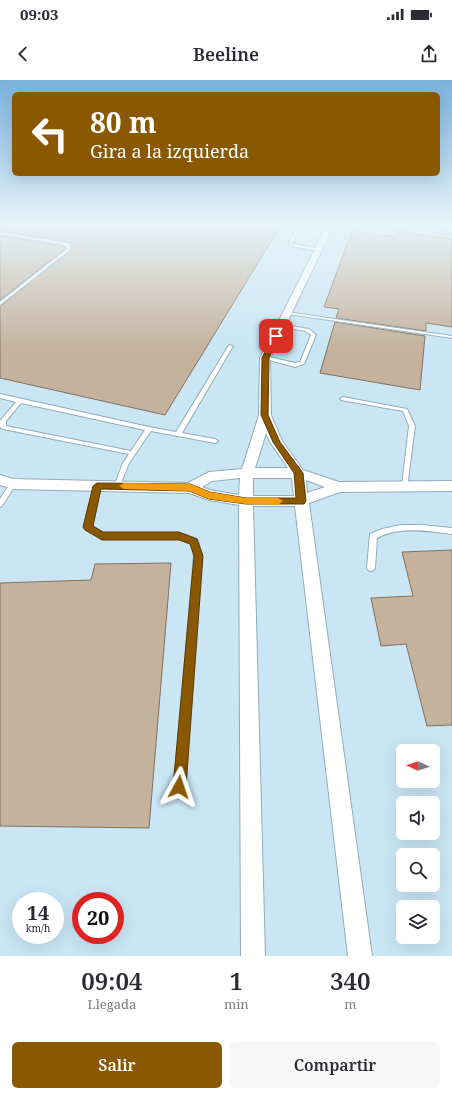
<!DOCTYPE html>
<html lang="es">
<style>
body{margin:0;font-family:"Noto Serif",serif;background:#f7f7f7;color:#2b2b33;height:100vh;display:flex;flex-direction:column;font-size:15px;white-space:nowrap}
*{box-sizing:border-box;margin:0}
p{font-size:13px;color:#7c7c81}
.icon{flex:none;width:22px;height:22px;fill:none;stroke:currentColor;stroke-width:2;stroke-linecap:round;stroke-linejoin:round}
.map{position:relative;height:876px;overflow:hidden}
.sheet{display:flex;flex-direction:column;background:#fff;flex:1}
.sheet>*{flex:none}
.top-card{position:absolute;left:12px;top:12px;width:428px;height:84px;border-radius:6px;box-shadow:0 4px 16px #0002;background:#8a5801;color:#fff;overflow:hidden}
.needle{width:26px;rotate:274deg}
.controls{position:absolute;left:396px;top:664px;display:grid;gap:8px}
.controls a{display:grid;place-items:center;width:44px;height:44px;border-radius:6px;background:#fff;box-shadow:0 4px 16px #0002;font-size:20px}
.speed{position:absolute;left:12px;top:812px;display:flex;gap:8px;font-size:20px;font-weight:700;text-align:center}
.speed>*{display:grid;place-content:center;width:52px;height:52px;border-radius:50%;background:#fff;box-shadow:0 4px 16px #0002;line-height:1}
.speed small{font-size:10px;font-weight:400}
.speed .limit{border:6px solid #d22;background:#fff;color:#111}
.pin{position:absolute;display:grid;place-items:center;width:34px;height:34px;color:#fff;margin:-17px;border-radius:8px;box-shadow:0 2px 6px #0006}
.me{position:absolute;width:44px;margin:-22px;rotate:5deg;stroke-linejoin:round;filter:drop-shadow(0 0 3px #0008)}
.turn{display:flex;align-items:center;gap:14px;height:84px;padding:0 12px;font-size:18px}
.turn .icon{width:52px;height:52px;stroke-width:2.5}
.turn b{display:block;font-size:28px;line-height:34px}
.eta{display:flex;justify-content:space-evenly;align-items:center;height:68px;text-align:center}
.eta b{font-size:24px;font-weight:600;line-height:28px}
.action{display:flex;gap:8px;margin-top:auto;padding:8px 12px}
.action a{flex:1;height:46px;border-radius:6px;background:#8a5801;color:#fff;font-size:16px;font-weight:600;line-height:46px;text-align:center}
.action a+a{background:#f7f7f7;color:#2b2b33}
.status{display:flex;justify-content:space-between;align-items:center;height:28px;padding:0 20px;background:#fff;direction:ltr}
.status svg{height:11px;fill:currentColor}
header{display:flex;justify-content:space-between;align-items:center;height:52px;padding:0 12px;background:#fff;font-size:18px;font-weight:600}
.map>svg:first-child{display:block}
.building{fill:#c5b29d;stroke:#82715d}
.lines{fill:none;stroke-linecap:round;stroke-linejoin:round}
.service-casing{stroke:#91acba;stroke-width:2}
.minor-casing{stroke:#91acba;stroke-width:2}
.service{fill:#fff;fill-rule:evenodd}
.minor{fill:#fff;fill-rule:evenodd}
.route{fill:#8a5801;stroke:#5a3901}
.slow{fill:#f59e0b}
</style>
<div class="status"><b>09:03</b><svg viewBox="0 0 49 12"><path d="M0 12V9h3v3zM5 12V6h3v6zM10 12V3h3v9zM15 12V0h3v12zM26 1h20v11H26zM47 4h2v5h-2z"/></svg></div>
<header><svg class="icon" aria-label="back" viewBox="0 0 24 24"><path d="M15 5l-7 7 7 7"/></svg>Beeline<svg class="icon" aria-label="share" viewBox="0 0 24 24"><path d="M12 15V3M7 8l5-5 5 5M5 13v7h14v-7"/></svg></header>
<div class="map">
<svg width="452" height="876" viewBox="0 0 452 876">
<rect width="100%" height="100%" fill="#cae6f5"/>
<!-- building -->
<g class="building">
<path d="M 0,145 L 281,145 L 165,335 L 0,298 L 0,226 L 72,169 L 70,163 L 68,162 L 0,151 Z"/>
<path d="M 352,151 L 395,157 L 397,151 L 452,159 L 452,247 L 426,243 L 426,251 L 336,238 L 339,229 L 324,227 Z"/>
<path d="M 0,156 L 64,166 L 65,169 L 0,220 Z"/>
<path d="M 335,242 L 425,256 L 420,310 L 320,293 Z"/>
<path d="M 452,470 L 452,645 L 427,646 L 406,564 L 381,566 L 371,518 L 413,516 L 402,472 Z"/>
<path d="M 171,483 L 149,748 L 0,746 L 0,503 L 91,500 L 95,484 Z"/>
</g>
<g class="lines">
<!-- service casing -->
<g class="service-casing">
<g id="service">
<path d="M 297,145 L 301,145 L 292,163 L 293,164 L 320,169 L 320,171 L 292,166 L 289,164 Z"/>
<path d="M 368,145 L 372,145 L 370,151 L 368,152 L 366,151 Z"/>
<path d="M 401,145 L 410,145 L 447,152 L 452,151 L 452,153 L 447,154 Z"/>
<path d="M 0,152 L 67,163 L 69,164 L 71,169 L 0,225 L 0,222 L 67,169 L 65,165 L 0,154 Z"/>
<path d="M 286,232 L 452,256 L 452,258 L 288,234 L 286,234 Z"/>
<path d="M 279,244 L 309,249 L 316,255 L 304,284 L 295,287 L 262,278 L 265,276 L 295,283 L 300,282 L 311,255 L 305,251 L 279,246 Z"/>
<path d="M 229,265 L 233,266 L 182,353 L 215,359 L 218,361 L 217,362 L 215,363 L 151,351 L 129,383 L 119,408 L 117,408 L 114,406 L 123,383 L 129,374 L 3,349 L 0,347 L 0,341 L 16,322 L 0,318 L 0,314 L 149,347 L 176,352 ZM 21,323 L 145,350 L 131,371 L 6,346 L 6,341 Z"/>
<path d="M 343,317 L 407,329 L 415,346 L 407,408 L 405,408 L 402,406 L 409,346 L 403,331 L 341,320 L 340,319 Z"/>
<path d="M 11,402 L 13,402 L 16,404 L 2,426 L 0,427 L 0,419 Z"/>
<path d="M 95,404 L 97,404 L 100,406 L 92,446 L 103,453 L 179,453 L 197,459 L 198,461 L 202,476 L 184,707 L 183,711 L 179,712 L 175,711 L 174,707 L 194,476 L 191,463 L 179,459 L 102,459 L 85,449 L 84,447 Z"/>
<path d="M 401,445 L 422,445 L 452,448 L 452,454 C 427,451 400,446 377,458 L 375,488 L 374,490 L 371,491 L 368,490 L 367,488 L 370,454 L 382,449 Z"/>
</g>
</g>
<!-- minor casing -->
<g class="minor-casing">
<g id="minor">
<path d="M 327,145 L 334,145 L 270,278 L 271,335 L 282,361 L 303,390 L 339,402 L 452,401 L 452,411 L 340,412 L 309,423 L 372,876 L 348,876 L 295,426 L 253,426 L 265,876 L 241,876 L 239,425 L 209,420 L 189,413 L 13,409 L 0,405 L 0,395 L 13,399 L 188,403 L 209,392 L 242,389 L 259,335 L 260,278 ZM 266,353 L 270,362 L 288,388 L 255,388 ZM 240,398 L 239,415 L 210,410 L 202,407 L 212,401 ZM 253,398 L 292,398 L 294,416 L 253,416 ZM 306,400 L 325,407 L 307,413 Z"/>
<path d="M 438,145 L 452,147 L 452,151 L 438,147 Z"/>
</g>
</g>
<!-- service -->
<use href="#service" class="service"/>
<!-- minor -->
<use href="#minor" class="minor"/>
</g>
<!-- sky -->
<linearGradient id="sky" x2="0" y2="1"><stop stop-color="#78b2dd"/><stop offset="0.54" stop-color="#e7f4fa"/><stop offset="1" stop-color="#e7f4fa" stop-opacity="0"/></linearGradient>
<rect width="452" height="268" fill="url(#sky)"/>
<!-- route -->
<path class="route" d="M 274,254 L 279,256 L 269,278 L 268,335 L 280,362 L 303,393 L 306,421 L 304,424 L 246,424 L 209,419 L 189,411 L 101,409 L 93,446 L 103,452 L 179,452 L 197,459 L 203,476 L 186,707 L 184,712 L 179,714 L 175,712 L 173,707 L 194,476 L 190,464 L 179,460 L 102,460 L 85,450 L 83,447 L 93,406 L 97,403 L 190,404 L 210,412 L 246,418 L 296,418 L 294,393 L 273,362 L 261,335 L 262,278 Z"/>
<!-- slow -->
<path class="slow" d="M 124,403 L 190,404 L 210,412 L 246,418 L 278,418 L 283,421 L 278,425 L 246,424 L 209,419 L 189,411 L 124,409 L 119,406 Z"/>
</svg>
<div class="controls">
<a><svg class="needle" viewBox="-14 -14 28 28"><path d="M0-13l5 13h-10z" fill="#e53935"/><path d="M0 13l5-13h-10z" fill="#7c7c81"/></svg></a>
<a><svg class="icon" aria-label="sound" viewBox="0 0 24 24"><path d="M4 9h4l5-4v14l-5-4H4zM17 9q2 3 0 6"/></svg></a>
<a><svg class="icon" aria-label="search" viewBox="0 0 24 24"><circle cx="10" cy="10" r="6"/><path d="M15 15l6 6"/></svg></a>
<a><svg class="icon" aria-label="layers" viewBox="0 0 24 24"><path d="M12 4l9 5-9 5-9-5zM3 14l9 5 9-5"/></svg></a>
</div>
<div class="speed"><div>14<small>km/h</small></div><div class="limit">20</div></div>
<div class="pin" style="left:276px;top:256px;background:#d93025"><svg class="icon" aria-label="arrive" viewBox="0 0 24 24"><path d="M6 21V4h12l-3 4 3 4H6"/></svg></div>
<svg class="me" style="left:179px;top:707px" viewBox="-20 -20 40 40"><path d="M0-17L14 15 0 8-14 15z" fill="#8a5801" stroke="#fff" stroke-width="4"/></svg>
<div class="top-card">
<div class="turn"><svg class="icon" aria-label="left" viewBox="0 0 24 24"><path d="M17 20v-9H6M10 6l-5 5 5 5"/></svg><div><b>80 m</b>Gira a la izquierda</div></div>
</div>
</div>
<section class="sheet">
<div class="eta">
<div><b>09:04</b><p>Llegada</p></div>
<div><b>1</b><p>min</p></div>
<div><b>340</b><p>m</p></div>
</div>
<div class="action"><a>Salir</a><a>Compartir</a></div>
</section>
